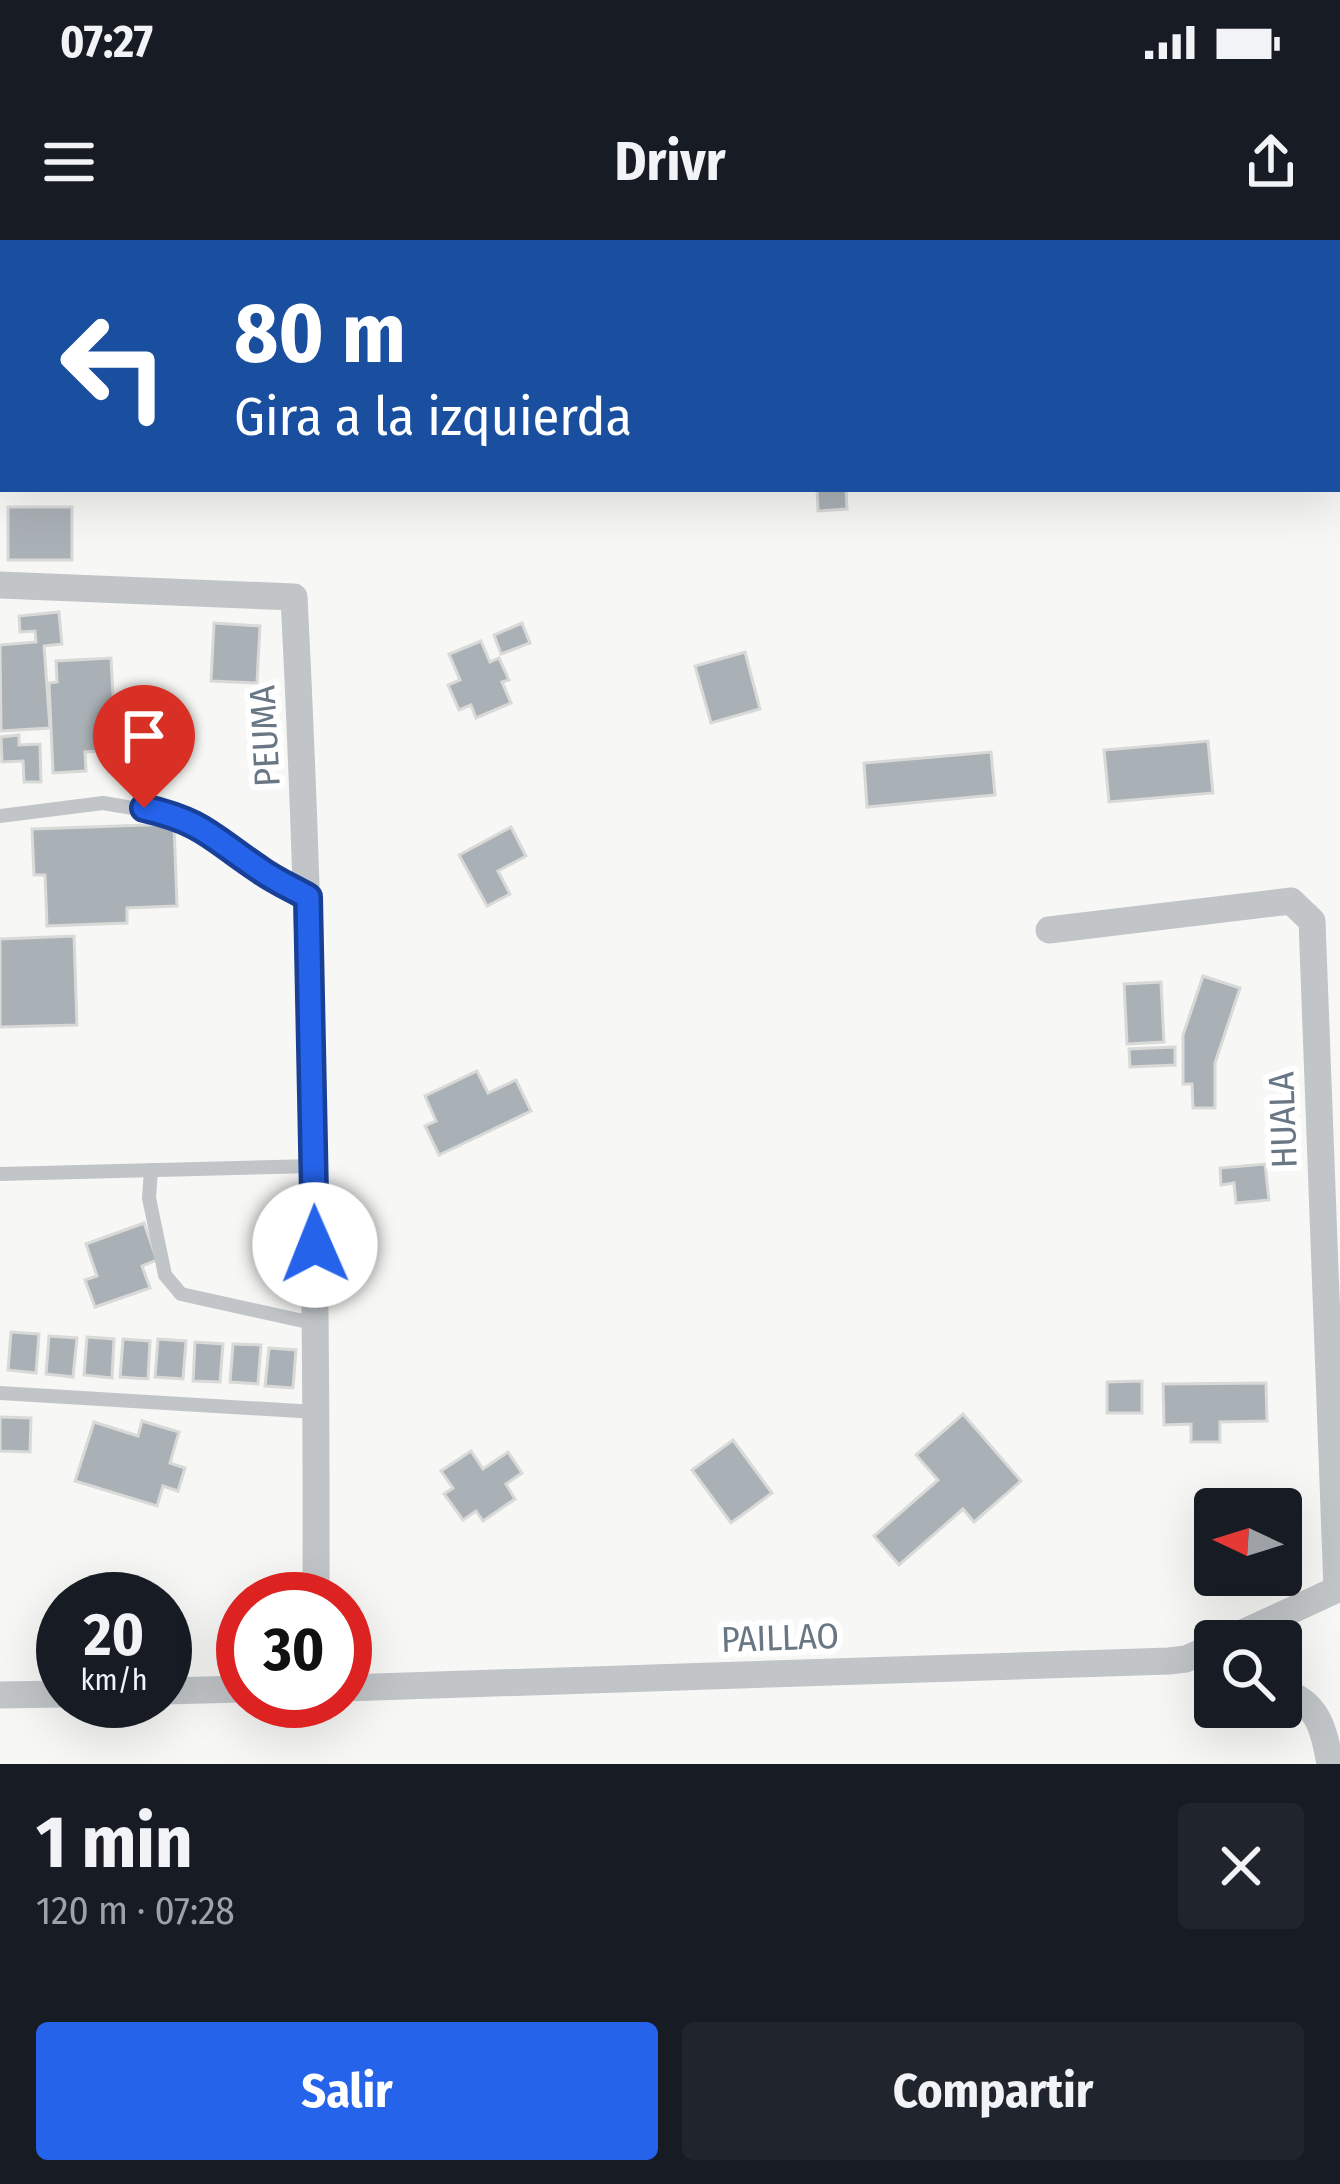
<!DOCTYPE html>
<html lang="es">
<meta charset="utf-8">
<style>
body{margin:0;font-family:"Fira Sans Condensed",sans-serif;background:#20242c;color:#f1f3f6;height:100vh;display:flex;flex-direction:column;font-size:45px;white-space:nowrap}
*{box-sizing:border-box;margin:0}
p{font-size:39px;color:#9ea1a6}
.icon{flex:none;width:66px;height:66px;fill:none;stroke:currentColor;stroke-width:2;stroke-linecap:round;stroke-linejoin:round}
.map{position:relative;height:1524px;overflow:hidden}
.panel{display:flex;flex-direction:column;background:#171b24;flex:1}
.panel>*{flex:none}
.top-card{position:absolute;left:0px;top:0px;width:1341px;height:252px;box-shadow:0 12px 48px #0002;background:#1a4fa0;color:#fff;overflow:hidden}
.needle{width:78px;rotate:274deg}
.fabs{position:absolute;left:1194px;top:1248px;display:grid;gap:24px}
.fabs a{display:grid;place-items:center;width:108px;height:108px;border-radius:12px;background:#171b24;box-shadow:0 12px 48px #0002;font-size:60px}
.speed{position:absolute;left:36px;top:1332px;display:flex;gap:24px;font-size:60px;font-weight:700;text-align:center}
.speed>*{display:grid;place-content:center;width:156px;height:156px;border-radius:50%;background:#171b24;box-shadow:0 12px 48px #0002;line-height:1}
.speed small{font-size:30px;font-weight:400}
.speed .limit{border:18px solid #d22;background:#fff;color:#111}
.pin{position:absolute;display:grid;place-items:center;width:102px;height:102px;color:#fff;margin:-123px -51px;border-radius:50% 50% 50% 0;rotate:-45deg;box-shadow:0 0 12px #0007}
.pin .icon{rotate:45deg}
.me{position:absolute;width:132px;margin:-66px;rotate:359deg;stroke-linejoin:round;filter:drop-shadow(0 0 9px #0008)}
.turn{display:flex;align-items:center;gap:42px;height:252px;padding:0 36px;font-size:54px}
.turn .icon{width:156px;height:156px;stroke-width:2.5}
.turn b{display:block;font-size:84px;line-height:102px}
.round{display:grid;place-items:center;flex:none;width:126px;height:126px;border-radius:12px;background:#20242c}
.summary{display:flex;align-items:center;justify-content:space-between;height:204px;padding:0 36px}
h1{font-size:72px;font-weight:700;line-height:90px}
.cta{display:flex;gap:24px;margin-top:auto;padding:24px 36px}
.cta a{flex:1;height:138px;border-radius:12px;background:#2563eb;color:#fff;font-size:48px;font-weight:700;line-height:138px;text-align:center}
.cta a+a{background:#20242c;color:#f1f3f6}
.status{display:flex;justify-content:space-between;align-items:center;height:84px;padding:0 60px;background:#171b24;direction:ltr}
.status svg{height:33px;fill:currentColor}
header{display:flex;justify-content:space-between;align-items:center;height:156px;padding:0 36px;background:#171b24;font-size:54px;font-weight:700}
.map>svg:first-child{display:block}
.building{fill:#aab1b6;stroke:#d9d9d7;stroke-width:3}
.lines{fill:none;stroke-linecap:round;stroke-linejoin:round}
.service{stroke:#c1c5c8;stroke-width:14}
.minor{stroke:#c1c5c8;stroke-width:27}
.route-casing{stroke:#184099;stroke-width:30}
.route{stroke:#2563eb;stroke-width:21}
.labels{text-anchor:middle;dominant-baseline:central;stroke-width:12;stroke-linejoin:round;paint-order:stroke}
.street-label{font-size:36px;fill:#697784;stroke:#fff}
</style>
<div class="status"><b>07:27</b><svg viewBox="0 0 49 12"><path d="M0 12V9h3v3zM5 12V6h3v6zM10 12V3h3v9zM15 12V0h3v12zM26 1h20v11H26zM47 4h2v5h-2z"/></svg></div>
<header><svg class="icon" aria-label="menu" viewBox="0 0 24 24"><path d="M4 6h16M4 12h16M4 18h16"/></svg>Drivr<svg class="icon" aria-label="share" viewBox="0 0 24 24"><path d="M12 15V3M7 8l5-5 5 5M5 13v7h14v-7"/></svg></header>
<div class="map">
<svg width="1340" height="1524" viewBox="0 0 1340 1524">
<rect width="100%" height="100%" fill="#f7f8f5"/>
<!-- building -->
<g class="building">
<path d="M 817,249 L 846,249 L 847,269 L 818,271 Z"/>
<rect x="8" y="267" width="64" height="53"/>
<path d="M 59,372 L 62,404 L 44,406 L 50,488 L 1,491 L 0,405 L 36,402 L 35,391 L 20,392 L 19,376 Z"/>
<path d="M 214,383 L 260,386 L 257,443 L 211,441 Z"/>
<path d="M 522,383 L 530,403 L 501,414 L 494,395 Z"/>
<path d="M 481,401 L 490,422 L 499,418 L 509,440 L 502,442 L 511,463 L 476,478 L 471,465 L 459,470 L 448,445 L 460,440 L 449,414 Z"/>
<path d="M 745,412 L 760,469 L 711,483 L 695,426 Z"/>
<path d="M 111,418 L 116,510 L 85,512 L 86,531 L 53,533 L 49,443 L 57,442 L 56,421 Z"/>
<path d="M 19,495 L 19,505 L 40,504 L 41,542 L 24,542 L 23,521 L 2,522 L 1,497 Z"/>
<path d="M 1208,501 L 1213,553 L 1109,562 L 1104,510 Z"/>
<path d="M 991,512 L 995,555 L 867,567 L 864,523 Z"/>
<path d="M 174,584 L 177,666 L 127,668 L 127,683 L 47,686 L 45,635 L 34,635 L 32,589 Z"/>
<path d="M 511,587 L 526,616 L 498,631 L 510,654 L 487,666 L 459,615 Z"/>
<path d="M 74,696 L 77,785 L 0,787 L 0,699 Z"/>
<path d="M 1203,736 L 1240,748 L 1215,823 L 1215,868 L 1193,868 L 1192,844 L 1183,844 L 1183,795 Z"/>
<path d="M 1161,742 L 1164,802 L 1127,804 L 1124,744 Z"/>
<path d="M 1175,807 L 1175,825 L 1130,827 L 1129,809 Z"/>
<path d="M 477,831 L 488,853 L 516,840 L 531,871 L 439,915 L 425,886 L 436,881 L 425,856 Z"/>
<path d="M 1265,924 L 1269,960 L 1236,963 L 1234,943 L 1221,945 L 1220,928 Z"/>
<path d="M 144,983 L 157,1020 L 142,1026 L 150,1048 L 95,1067 L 85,1040 L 97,1036 L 86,1004 Z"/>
<path d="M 11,1092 L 39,1094 L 36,1133 L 8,1130 Z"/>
<path d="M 49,1096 L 77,1098 L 73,1137 L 46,1134 Z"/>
<path d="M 87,1097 L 114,1099 L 112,1138 L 84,1135 Z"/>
<path d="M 123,1099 L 150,1101 L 148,1139 L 120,1137 Z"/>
<path d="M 158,1099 L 186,1101 L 183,1139 L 155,1137 Z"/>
<path d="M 195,1102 L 223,1104 L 220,1142 L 193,1141 Z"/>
<path d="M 233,1104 L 261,1105 L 258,1144 L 230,1142 Z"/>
<path d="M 269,1108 L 296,1110 L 293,1148 L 265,1146 Z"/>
<path d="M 1142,1141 L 1142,1173 L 1107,1173 L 1107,1142 Z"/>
<path d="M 1266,1143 L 1267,1181 L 1220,1182 L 1220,1202 L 1191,1202 L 1191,1184 L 1164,1185 L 1163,1144 Z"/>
<path d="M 963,1174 L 1021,1241 L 974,1282 L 963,1269 L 899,1325 L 874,1296 L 938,1240 L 916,1215 Z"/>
<path d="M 0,1177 L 31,1178 L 30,1212 L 0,1211 Z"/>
<path d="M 142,1181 L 179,1192 L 170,1223 L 185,1228 L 178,1251 L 163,1246 L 157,1266 L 75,1241 L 94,1182 L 138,1196 Z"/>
<path d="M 733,1200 L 772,1253 L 731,1283 L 692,1230 Z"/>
<path d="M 471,1211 L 483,1229 L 508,1212 L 522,1233 L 506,1244 L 515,1259 L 483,1281 L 476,1271 L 463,1280 L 444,1254 L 453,1248 L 441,1231 Z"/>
</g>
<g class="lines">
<!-- service -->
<g class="service">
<path d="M 0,576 L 103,563 L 180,576 L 218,596 L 258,629 L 304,654"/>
<path d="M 151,930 L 149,958 L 165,1035 L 181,1054 L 317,1084"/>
<path d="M 0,934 L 314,926"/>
<path d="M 0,1153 L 316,1172"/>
</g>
<!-- minor -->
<g class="minor">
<path d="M 0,345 L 294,357 C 311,691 317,1024 316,1359"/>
<path d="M 1049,690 L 1291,661 L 1312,681 L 1337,1349"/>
<path d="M 1225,1401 L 1340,1348"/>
<path d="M 345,1448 L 1169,1421 L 1186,1419 L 1215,1406"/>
<path d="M 165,1451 L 243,1449"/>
<path d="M 1281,1451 C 1318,1462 1324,1489 1330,1524"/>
<path d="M 0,1455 L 63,1454"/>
</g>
</g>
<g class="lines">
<!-- route casing -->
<g class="route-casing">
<path id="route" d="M 144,568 C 204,582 211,597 259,629 C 274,640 292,648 308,657 L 315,1005"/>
</g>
<!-- route -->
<use href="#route" class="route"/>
</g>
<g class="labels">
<!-- street labels -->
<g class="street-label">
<text transform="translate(265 496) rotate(-93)">PEUMA</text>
<text transform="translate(1283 880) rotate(-92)">HUALA</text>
<text transform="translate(780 1398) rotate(-2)">PAILLAO</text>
</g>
</g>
</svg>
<div class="fabs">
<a><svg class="needle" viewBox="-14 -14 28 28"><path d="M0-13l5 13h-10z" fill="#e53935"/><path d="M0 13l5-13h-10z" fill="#9ea1a6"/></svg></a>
<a><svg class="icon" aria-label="search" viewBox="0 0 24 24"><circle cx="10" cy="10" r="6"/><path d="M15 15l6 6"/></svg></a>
</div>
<div class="speed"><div>20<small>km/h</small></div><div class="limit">30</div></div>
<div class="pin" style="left:144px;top:568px;background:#d93025"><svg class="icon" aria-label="arrive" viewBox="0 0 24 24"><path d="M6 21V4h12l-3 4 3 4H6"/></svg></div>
<svg class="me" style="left:315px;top:1005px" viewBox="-20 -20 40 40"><circle r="19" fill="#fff"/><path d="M0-13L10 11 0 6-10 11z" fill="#2563eb"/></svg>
<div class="top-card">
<div class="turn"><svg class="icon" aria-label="left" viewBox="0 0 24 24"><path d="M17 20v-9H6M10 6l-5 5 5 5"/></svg><div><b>80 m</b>Gira a la izquierda</div></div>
</div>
</div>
<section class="panel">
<div class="summary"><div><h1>1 min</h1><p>120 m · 07:28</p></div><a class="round"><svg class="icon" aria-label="close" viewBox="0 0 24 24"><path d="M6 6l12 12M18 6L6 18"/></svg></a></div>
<div class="cta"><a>Salir</a><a>Compartir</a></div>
</section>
